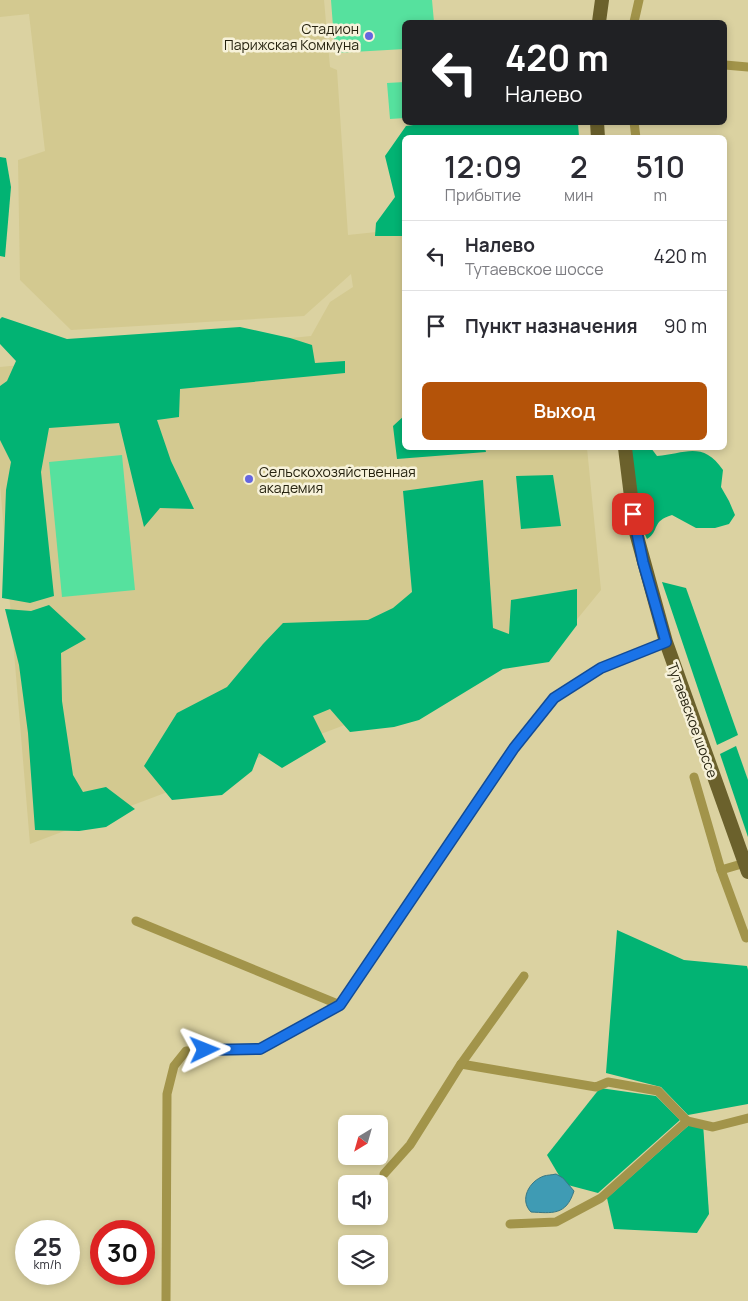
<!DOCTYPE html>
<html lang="ru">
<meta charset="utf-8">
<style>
body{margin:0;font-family:Manrope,sans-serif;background:#f2f2f3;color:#2b2b33;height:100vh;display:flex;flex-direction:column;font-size:19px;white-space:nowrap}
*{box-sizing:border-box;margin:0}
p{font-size:16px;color:#7c7c81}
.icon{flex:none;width:28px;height:28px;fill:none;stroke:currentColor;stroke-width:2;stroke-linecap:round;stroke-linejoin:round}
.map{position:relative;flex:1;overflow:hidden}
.sheet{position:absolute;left:402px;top:135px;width:325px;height:315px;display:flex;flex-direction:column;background:#fff;border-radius:8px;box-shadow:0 2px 8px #0003}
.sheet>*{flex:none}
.banner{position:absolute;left:402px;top:20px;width:325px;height:105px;border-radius:8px;box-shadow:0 2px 8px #0003;background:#202124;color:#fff;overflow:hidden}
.needle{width:32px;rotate:217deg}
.controls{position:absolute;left:338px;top:1115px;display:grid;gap:10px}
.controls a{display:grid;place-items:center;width:50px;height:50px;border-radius:8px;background:#fff;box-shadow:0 2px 8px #0003;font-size:25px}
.speed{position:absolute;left:15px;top:1220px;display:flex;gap:10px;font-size:25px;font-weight:700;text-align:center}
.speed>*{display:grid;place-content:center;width:65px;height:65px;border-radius:50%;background:#fff;box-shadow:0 2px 8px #0003;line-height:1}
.speed small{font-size:12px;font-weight:400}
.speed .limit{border:8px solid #d22;background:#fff;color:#111}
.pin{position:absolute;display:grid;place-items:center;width:42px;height:42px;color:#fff;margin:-21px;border-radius:10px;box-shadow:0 2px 8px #0006}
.me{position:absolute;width:55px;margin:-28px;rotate:88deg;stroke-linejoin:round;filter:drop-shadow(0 0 4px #0008)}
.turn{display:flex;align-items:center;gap:18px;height:105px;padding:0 20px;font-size:22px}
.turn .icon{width:65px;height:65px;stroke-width:2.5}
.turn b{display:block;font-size:35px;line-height:42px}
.eta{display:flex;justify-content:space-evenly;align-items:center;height:85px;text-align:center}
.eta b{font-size:30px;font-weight:600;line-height:35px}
.primary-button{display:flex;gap:10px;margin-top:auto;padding:10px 20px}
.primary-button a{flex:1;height:58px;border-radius:8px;background:#b45309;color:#fff;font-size:20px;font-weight:600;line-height:58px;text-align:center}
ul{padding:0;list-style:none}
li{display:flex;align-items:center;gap:15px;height:70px;padding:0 20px;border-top:1px solid #e1e1e2}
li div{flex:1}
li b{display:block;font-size:19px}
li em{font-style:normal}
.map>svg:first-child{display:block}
.built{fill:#d3c990}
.green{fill:#56e19e}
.forest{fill:#02b373}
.water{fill:#3f9bb4;stroke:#387783}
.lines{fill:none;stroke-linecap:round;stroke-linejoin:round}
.minor{stroke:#a2944a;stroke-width:9}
.primary{stroke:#6b612c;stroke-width:14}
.route-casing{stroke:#114b97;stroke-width:12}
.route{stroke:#1a73e8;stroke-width:9}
.poi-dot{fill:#6566df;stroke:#f7f2da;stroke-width:2}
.labels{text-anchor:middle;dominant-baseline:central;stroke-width:5;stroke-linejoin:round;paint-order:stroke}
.poi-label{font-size:14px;fill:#262310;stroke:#f7f2da;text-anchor:end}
.street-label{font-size:14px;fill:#262310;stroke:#f7f2da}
</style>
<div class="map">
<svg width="748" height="1301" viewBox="0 0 748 1301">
<rect width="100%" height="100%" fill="#dbd2a1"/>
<!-- built -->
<path class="built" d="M 0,0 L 324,0 L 330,67 L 337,70 L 348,235 L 405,229 L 405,448 L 587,448 L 601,590 L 556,645 L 30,844 L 0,484 L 0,367 L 311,336 L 330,302 L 353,287 L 351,274 L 304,316 L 71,330 L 20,280 L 18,160 L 45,151 L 29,14 L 0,17 Z"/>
<!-- green -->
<g class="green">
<path d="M 331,0 L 432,0 L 434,22 L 405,22 L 405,49 L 335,53 Z"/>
<path d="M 405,82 L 405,118 L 390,119 L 387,83 Z"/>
<path d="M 122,455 L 135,590 L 62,597 L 49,462 Z"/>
</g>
<!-- forest -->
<g class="forest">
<path d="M 435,122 L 578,123 L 579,137 L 405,138 L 405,236 L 375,236 L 376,223 L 395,197 L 385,156 L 406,126 Z"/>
<path d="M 0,157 L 6,158 L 11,187 L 5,257 L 0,256 Z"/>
<path d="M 2,317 L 67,339 L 240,327 L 290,338 L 312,345 L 315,363 L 345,361 L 345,373 L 180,389 L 179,417 L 157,420 L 171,461 L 194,509 L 160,508 L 144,527 L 119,423 L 49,428 L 41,472 L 54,596 L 30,603 L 2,598 L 6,490 L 11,462 L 0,440 L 0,386 L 7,381 L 16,361 L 0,344 L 0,319 Z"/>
<path d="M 405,415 L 405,448 L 485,448 L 486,452 L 397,459 L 393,426 Z"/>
<path d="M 631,448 L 651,448 L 657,456 C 684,454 703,440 723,470 L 721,487 L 729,501 L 735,515 L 729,524 L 715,528 L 696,528 L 672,515 C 651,521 660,531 647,539 L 641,526 Z"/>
<path d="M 553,475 L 561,526 L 521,529 L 516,476 Z"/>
<path d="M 483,480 L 493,628 L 509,634 L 511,600 L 577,589 L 577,625 L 549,662 L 503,669 L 419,720 L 394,727 L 350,732 L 330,709 L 313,716 L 326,742 L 282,768 L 259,753 L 252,771 L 222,795 L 172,800 L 144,766 L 177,713 L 227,687 L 263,644 L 283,623 L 368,620 L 393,608 L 412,592 L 403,491 Z"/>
<path d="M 662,582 L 686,588 L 738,735 L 717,745 Z"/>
<path d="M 49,605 L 86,639 L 61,653 L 62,701 L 73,775 L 83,792 L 106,787 L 135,809 L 106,827 L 79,831 L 35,830 L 28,733 L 19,665 L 5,609 L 31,611 Z"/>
<path d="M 736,746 L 748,780 L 748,837 L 720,754 Z"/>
<path d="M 617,930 L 684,960 L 747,966 L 748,970 L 748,1104 L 688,1115 L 661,1087 L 606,1073 Z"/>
<path d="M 600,1088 L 656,1096 L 680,1120 L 598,1193 L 564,1184 L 547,1155 Z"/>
<path d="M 703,1123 L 709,1214 L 697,1233 L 614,1229 L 607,1198 L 688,1126 Z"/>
</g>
<!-- water -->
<path class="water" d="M 556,1174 L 563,1178 L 574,1191 C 566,1216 552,1213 531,1212 C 519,1200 529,1181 544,1176 C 547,1175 552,1175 556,1174 Z"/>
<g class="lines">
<!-- minor -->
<g class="minor">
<path d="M 634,22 L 639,0"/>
<path d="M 725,65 L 748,67"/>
<path d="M 634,122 L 636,138"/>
<path d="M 694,777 L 721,870 L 746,938"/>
<path d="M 721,870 L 745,863"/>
<path d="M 136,921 L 340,1005"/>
<path d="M 461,1064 L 596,1087 L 608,1082 L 658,1091 L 687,1121"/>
<path d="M 384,1174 L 410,1145 L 461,1064 L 524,976"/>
<path d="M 510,1224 L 556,1222 L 601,1198 L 687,1121 L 713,1127 L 748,1118"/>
<path d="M 166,1301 L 167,1094 L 174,1066 L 186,1051 L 260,1049 L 340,1005 L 514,748 L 554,698 L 601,668 L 666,642"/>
</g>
<!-- primary -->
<g class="primary">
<path d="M 599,22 L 602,0"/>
<path d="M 597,122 L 598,138"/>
<path d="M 625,448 L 635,529 L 666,642 L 748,872"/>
</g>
</g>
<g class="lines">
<!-- route casing -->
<g class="route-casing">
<path id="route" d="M 205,1050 L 260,1049 L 340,1005 L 514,748 L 554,698 L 601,668 L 666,642 L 643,562 L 633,514"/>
</g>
<!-- route -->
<use href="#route" class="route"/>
</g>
<!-- markers -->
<g class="poi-dot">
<circle cx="369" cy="36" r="5"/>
<circle cx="249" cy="479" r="5"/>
</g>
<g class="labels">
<!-- poi labels -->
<g class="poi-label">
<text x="359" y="28">Стадион<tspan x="359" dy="16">Парижская Коммуна</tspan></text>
<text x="259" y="471" text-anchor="start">Сельскохозяйственная<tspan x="259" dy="16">академия</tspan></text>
</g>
<!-- street labels -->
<g class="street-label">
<text transform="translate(693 720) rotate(70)">Тутаевское шоссе</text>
</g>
</g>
</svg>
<div class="controls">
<a><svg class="needle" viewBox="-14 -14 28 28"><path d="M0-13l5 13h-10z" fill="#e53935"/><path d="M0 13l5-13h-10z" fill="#7c7c81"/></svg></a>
<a><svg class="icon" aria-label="sound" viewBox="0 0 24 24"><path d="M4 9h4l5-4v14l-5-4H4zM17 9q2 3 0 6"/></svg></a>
<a><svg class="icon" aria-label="layers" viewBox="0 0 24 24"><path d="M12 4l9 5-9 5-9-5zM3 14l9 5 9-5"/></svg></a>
</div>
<div class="speed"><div>25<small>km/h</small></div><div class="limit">30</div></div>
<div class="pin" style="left:633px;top:514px;background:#d93025"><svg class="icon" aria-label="arrive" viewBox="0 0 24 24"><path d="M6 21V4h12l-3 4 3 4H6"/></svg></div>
<svg class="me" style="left:205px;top:1050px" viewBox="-20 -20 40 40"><path d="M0-17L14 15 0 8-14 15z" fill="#1a73e8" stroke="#fff" stroke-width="4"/></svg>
<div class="banner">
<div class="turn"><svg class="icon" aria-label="left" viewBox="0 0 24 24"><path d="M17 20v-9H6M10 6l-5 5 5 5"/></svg><div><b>420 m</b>Налево</div></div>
</div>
<section class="sheet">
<div class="eta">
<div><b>12:09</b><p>Прибытие</p></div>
<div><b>2</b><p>мин</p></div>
<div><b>510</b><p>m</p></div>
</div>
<ul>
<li><svg class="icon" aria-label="left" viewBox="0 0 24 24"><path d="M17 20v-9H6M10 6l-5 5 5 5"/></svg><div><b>Налево</b><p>Тутаевское шоссе</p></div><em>420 m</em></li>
<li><svg class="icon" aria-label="arrive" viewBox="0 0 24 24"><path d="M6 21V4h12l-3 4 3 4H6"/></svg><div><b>Пункт назначения</b></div><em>90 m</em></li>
</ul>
<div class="primary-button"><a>Выход</a></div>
</section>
</div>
